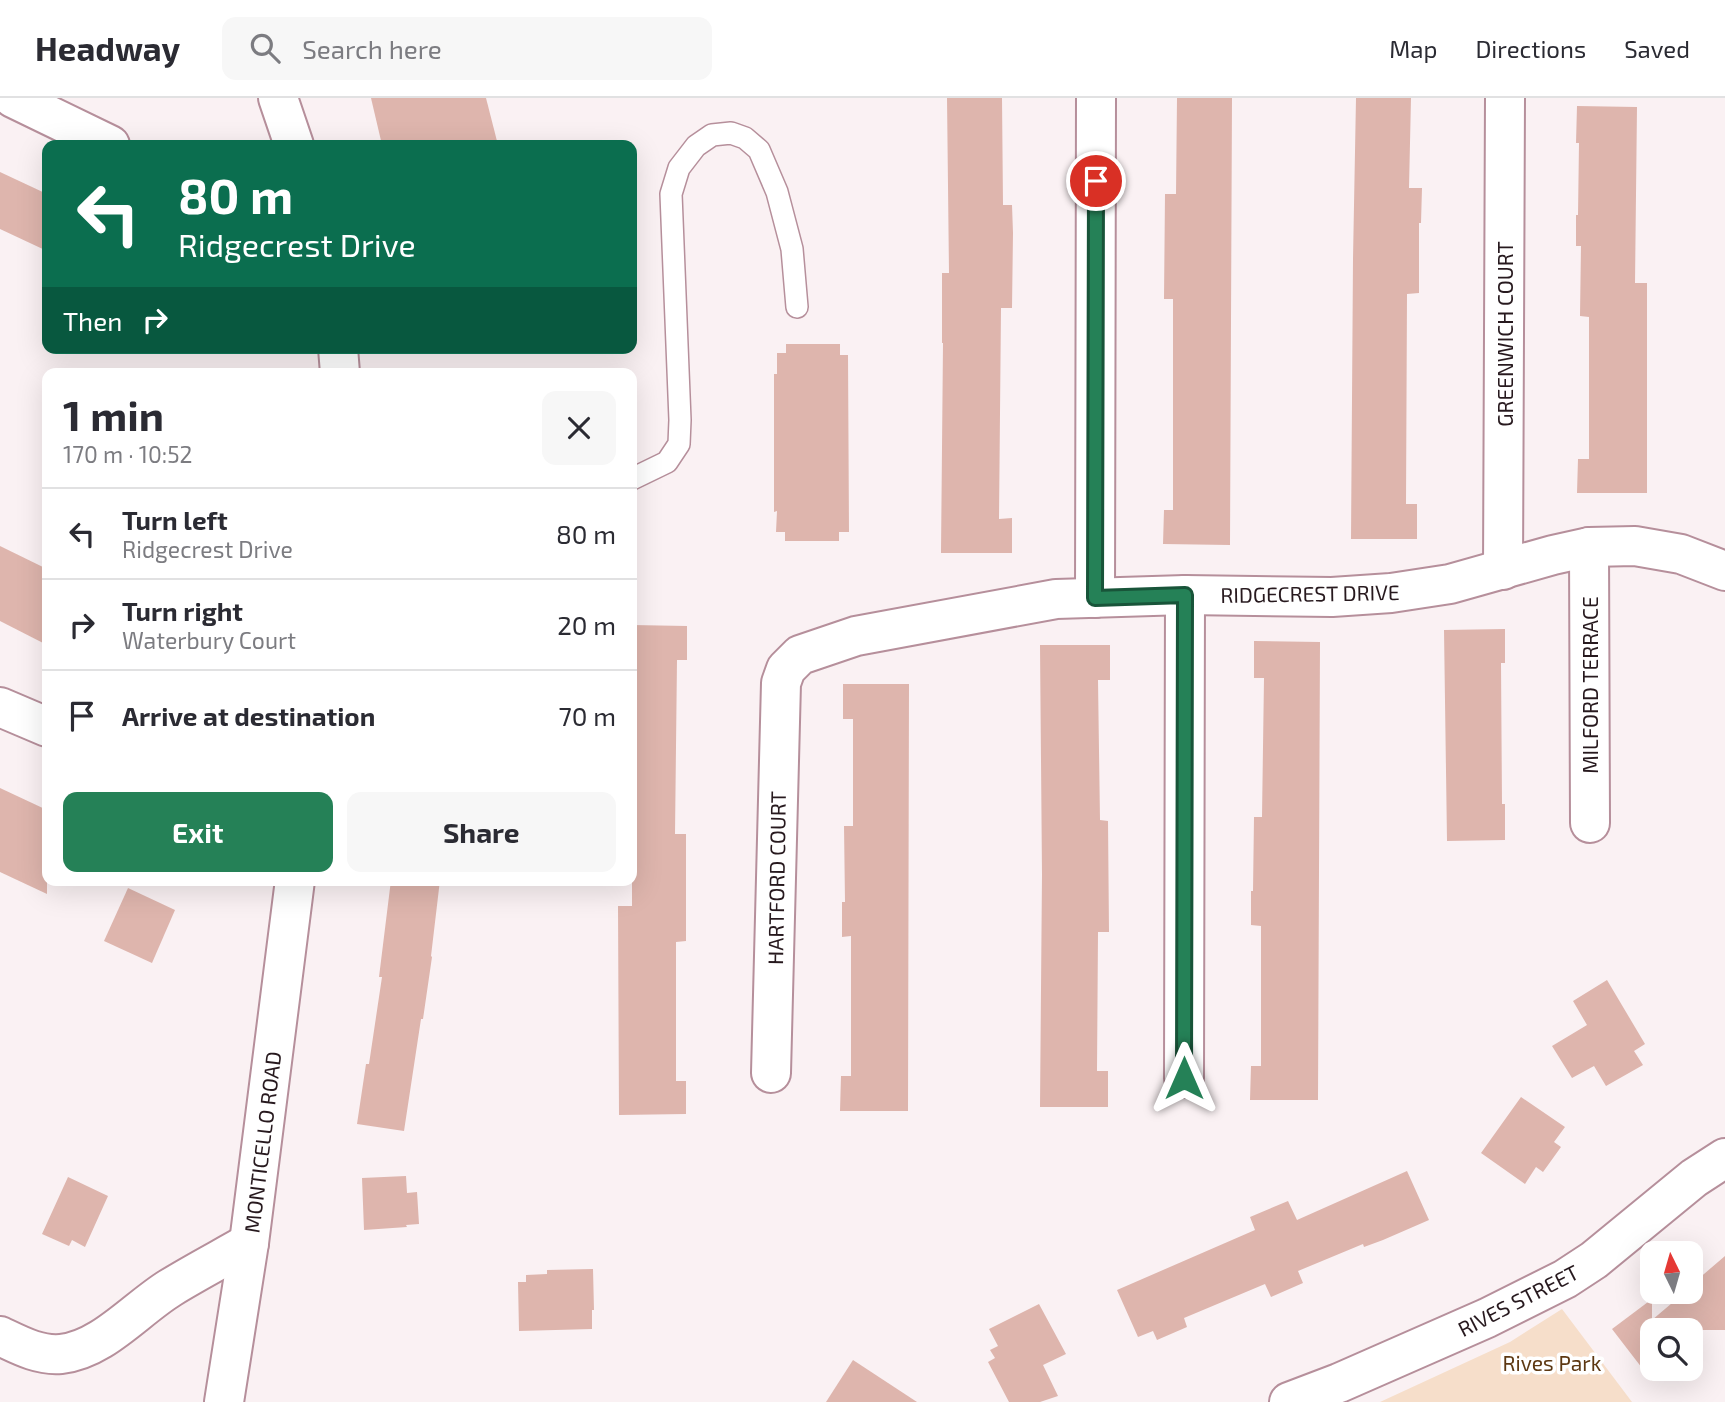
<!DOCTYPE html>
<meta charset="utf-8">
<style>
body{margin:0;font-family:"Exo 2",sans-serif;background:#f7f7f7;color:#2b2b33;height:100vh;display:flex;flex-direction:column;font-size:26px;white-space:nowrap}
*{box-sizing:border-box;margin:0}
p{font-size:23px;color:#7c7c81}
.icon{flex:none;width:38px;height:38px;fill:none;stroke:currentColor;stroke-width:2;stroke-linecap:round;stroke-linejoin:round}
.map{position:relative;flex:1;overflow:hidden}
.details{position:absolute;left:42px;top:270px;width:595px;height:518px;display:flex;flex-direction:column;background:#fff;border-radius:14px;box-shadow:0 7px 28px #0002}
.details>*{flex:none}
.top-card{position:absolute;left:42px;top:42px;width:595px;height:214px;border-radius:14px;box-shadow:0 7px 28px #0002;background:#0b6e4f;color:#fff;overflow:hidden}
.needle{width:46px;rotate:355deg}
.buttons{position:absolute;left:1640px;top:1143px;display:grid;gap:14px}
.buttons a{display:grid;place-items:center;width:63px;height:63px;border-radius:14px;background:#fff;box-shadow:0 7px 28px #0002;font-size:35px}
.pin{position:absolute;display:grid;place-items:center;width:60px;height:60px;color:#fff;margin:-30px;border:4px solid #fff;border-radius:50%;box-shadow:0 2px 7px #0007}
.me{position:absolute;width:77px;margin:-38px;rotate:0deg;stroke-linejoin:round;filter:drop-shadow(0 0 5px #0008)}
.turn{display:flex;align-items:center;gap:24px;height:147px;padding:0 21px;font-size:32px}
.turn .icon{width:91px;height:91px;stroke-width:2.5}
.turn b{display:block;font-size:49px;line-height:60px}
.then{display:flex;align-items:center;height:66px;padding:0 21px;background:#0003;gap:14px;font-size:26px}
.round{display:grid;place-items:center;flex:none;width:74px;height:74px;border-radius:14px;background:#f7f7f7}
.headline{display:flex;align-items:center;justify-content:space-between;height:119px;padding:0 21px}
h1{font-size:42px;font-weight:700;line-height:52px}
.cta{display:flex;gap:14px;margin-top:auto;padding:14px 21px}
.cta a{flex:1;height:80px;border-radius:14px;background:#258157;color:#fff;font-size:28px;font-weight:700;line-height:80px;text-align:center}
.cta a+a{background:#f7f7f7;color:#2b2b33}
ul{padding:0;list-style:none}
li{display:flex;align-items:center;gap:21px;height:91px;padding:0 21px;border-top:2px solid #e1e1e2}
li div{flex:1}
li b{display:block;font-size:26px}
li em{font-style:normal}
header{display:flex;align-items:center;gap:42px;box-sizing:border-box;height:98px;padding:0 35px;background:#fff;border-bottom:2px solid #e1e1e2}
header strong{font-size:33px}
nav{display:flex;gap:38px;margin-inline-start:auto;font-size:24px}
.search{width:490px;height:63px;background:#f7f7f7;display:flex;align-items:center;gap:18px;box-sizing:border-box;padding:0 24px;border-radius:14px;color:#7c7c81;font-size:26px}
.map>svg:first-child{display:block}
.green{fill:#f6deca}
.building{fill:#deb5ad}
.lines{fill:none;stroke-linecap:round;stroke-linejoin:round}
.service-casing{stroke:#b68f9b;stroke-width:24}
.minor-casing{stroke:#b68f9b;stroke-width:42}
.service{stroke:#fff;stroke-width:21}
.minor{stroke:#fff;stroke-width:38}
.route-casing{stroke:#185439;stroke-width:18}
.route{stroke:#258157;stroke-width:12}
.labels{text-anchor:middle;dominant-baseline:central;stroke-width:7;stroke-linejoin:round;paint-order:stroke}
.street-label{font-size:21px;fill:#27191e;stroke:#fff}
.park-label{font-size:21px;fill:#5d3812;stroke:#fff}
</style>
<header>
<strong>Headway</strong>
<div class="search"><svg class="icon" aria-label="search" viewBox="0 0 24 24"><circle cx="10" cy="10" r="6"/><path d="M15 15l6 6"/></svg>Search here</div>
<nav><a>Map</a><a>Directions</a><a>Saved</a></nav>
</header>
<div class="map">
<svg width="1725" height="1304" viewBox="0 0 1725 1304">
<rect width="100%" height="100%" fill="#faf1f3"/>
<!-- green -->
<path class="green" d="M 1562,1211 L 1632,1304 L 1380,1304 L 1510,1244 Z"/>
<!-- building -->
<g class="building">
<path d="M 371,0 L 486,0 L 498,47 L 382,47 Z"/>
<path d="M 947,0 L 1002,0 L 1003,107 L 1012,107 L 1013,135 L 1012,210 L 1001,210 L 999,421 L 1012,420 L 1012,455 L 941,455 L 943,245 L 942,245 L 942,175 L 949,175 Z"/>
<path d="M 1177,0 L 1232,0 L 1230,447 L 1163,446 L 1164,412 L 1173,412 L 1173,201 L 1164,201 L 1165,96 L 1176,96 Z"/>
<path d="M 1356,0 L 1411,0 L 1409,90 L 1422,90 L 1421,125 L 1419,125 L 1419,195 L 1407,196 L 1406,406 L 1417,406 L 1417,441 L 1351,441 L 1353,161 Z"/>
<path d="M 1577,8 L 1637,9 L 1635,185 L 1647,185 L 1647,395 L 1577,395 L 1578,361 L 1589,361 L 1589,219 L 1580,218 L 1581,148 L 1576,148 L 1576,117 L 1578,117 L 1579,45 L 1576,45 Z"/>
<path d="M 0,74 L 47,96 L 47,153 L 0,131 Z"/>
<path d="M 786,246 L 840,246 L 840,257 L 848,257 L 849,434 L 839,434 L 839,443 L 785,443 L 785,434 L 776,434 L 777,413 L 774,414 L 774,276 L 777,276 L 777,255 L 786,255 Z"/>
<path d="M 0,448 L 47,471 L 47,547 L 0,523 Z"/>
<path d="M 632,527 L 687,528 L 687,562 L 677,562 L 675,736 L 686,736 L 686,843 L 676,844 L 676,983 L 686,983 L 686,1016 L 619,1017 L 618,808 L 632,808 Z"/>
<path d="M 1505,531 L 1505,565 L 1501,565 L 1502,706 L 1505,706 L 1505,742 L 1447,743 L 1444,532 Z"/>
<path d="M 1254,543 L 1320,544 L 1318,1002 L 1250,1002 L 1251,968 L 1261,968 L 1261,828 L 1251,827 L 1251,793 L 1253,793 L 1254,719 L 1262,719 L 1264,580 L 1254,580 Z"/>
<path d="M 1040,547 L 1110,547 L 1110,582 L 1098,582 L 1100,722 L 1108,723 L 1109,834 L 1098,834 L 1097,973 L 1108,973 L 1108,1009 L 1040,1009 L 1042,776 Z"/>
<path d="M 843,586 L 909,586 L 908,1013 L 840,1013 L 841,978 L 851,978 L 851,838 L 842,839 L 842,804 L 845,804 L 844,728 L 853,728 L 853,621 L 843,621 Z"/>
<path d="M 0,690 L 47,712 L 47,796 L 0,774 Z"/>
<path d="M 391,782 L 440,782 L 431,858 L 432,859 L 423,921 L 421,921 L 404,1033 L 357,1026 L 366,966 L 369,966 L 382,879 L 379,879 Z"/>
<path d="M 128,790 L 175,812 L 152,865 L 104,843 Z"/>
<path d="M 1607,882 L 1645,946 L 1634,953 L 1643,967 L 1606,988 L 1594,968 L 1572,980 L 1552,948 L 1587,927 L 1573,903 Z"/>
<path d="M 1521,999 L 1565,1029 L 1554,1044 L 1561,1049 L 1543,1074 L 1536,1069 L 1525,1086 L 1481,1055 Z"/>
<path d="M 1407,1073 L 1429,1122 L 1383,1142 L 1364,1149 L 1363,1146 L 1298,1173 L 1303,1185 L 1271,1199 L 1265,1186 L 1184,1220 L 1187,1229 L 1157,1242 L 1153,1233 L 1138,1239 L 1117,1192 L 1255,1132 L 1250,1119 L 1288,1103 L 1297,1122 Z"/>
<path d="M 406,1078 L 407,1095 L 417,1094 L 419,1126 L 406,1127 L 407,1129 L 364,1132 L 362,1080 Z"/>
<path d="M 68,1079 L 108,1098 L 85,1149 L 72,1142 L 69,1148 L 42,1136 Z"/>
<path d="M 1725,1158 L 1725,1232 L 1652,1232 L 1652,1283 L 1612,1231 L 1652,1201 L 1652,1222 L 1685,1194 L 1690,1194 L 1690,1188 Z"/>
<path d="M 593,1171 L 594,1212 L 592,1212 L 592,1231 L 519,1233 L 518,1184 L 526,1184 L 526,1177 L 547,1176 L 547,1172 Z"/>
<path d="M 1039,1206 L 1066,1256 L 1043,1267 L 1058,1298 L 1040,1304 L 1009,1304 L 988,1264 L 995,1260 L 990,1252 L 998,1248 L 989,1231 Z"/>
<path d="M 853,1262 L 917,1304 L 826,1304 Z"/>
</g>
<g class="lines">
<!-- service casing -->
<g class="service-casing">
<path id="service" d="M 632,381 L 667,364 L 679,346 L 680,322 L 671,96 L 679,70 L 696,48 L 712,37 L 731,35 L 745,40 L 759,52 L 777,94 L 792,151 L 797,209"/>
</g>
<!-- minor casing -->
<g class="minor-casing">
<g id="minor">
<path d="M 13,0 L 110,47"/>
<path d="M 278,0 L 294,47"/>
<path d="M 338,250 L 340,275"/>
<path d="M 1589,449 L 1590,725"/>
<path d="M 1503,472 L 1505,0"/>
<path d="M 1095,500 L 1096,0"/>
<path d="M 0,609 L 47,629"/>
<path d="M 771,975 L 781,585 L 786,571 L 800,557 L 856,538 L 1056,501 L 1185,497 L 1332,499 L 1391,495 L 1450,486 L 1553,457 L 1589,449 L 1635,448 L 1681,456 L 1725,473"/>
<path d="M 1184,980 L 1185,497"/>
<path d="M 0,1238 C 19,1247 39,1258 61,1256 C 102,1252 136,1211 170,1190 C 196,1174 223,1160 249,1145"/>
<path d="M 224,1304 L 249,1145 L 295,782"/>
<path d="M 1289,1304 L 1339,1285 L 1487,1220 L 1565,1181 L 1594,1162 L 1694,1080 L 1725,1060"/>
</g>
</g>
<!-- service -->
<use href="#service" class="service"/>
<!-- minor -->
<use href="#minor" class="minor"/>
</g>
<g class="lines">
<!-- route casing -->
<g class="route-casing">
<path id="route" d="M 1096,83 L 1095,500 L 1185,497 L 1184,980"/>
</g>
<!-- route -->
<use href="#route" class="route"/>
</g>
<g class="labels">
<!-- street labels -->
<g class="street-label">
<text transform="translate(1504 236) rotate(-90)">GREENWICH COURT</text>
<text transform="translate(1310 495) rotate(-1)">RIDGECREST DRIVE</text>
<text transform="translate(1589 587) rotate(-90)">MILFORD TERRACE</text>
<text transform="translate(776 780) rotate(-89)">HARTFORD COURT</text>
<text transform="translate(262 1044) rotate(-83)">MONTICELLO ROAD</text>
<text transform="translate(1518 1202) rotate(-27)">RIVES STREET</text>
</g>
<!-- park labels -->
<g class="park-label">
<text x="1552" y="1264">Rives Park</text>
</g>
</g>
</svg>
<div class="buttons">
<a><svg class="needle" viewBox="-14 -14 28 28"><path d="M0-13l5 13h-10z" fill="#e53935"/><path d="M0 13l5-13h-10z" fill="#7c7c81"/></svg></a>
<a><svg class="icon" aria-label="search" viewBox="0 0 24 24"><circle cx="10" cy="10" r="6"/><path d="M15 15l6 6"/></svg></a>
</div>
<div class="pin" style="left:1096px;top:83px;background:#d93025"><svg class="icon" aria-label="arrive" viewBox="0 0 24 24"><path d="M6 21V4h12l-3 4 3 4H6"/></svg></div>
<svg class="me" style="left:1184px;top:980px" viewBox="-20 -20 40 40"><path d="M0-17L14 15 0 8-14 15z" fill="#258157" stroke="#fff" stroke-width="4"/></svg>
<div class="top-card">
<div class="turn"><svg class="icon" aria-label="left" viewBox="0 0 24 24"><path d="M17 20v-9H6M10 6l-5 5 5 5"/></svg><div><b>80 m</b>Ridgecrest Drive</div></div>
<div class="then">Then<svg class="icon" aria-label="right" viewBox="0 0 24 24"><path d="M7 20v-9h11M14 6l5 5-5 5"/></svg></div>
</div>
<section class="details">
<div class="headline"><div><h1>1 min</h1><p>170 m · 10:52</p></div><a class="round"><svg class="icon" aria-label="close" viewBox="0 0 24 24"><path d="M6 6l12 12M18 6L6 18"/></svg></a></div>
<ul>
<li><svg class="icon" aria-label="left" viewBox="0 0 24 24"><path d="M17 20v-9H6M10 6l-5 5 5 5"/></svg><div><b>Turn left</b><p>Ridgecrest Drive</p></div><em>80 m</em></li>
<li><svg class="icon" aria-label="right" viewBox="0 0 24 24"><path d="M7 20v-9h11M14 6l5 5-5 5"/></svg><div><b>Turn right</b><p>Waterbury Court</p></div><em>20 m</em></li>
<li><svg class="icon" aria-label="arrive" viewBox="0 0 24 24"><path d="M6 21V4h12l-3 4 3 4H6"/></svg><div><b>Arrive at destination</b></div><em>70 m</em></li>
</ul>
<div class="cta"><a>Exit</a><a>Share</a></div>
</section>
</div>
